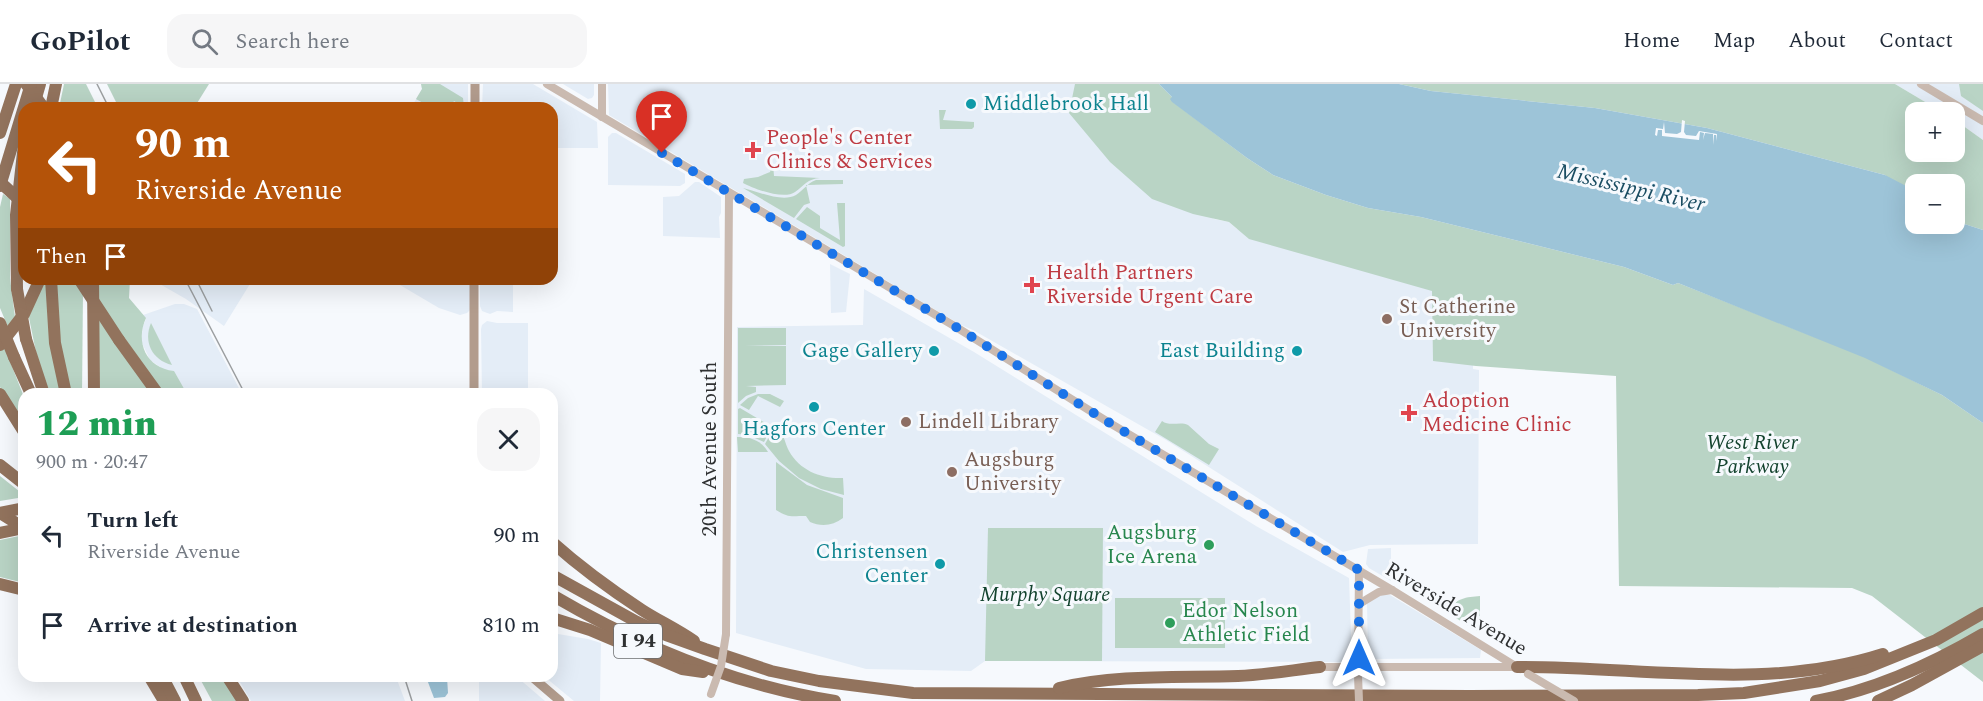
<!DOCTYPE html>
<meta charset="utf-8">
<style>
body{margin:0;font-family:Spectral,serif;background:#f6f6f7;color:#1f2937;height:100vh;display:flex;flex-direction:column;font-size:22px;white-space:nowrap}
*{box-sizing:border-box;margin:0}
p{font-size:20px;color:#747a83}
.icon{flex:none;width:33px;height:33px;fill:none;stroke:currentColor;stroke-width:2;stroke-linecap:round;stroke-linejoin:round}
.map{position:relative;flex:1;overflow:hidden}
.sheet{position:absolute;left:18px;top:304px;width:540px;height:294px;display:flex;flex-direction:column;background:#fff;border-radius:18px;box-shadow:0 6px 24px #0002}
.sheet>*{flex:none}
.guide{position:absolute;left:18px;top:18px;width:540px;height:183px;border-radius:18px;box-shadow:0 6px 24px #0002;background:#b45309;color:#fff;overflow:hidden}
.tools{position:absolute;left:1905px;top:18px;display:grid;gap:12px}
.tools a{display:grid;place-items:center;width:60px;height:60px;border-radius:12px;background:#fff;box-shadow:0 6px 24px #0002;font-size:30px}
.pin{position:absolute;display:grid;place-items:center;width:51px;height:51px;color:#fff;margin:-62px -26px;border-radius:50% 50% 50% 0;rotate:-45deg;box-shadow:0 0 6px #0007}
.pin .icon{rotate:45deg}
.me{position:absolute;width:66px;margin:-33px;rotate:0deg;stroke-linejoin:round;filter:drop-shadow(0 0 4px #0008)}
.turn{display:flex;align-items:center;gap:21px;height:126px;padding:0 18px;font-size:27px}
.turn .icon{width:78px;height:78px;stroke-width:2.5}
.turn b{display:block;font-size:42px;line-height:51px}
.then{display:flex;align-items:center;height:57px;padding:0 18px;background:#0003;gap:12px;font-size:22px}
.round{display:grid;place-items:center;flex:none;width:63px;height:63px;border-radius:18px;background:#f6f6f7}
.overview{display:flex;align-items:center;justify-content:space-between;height:102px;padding:0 18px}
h1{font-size:36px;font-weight:800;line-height:45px;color:#1e9e55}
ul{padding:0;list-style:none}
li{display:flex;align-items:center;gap:18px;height:90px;padding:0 18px}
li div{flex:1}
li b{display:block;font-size:22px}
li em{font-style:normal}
header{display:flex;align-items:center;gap:36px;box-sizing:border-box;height:84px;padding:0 30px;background:#fff;border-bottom:2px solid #e0e1e3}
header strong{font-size:28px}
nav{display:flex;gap:33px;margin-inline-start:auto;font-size:21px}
.search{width:420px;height:54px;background:#f6f6f7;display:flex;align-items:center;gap:15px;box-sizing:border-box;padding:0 21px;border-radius:18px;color:#747a83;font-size:22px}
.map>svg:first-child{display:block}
.built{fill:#e4edf7}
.green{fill:#b9d4c5}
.water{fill:#9dc4d8}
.pier{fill:#f6f9fd}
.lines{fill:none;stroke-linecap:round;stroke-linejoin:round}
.tertiary{stroke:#cabab0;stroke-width:8}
.secondary{stroke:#b29c8d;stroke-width:9}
.motorway{stroke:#92735d;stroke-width:12}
.tram{stroke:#9c9fa1;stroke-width:1.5}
.tertiary-bridge{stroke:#cabab0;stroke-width:8}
.motorway-bridge{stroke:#92735d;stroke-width:12}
.route{stroke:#1a73e8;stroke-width:10;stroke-dasharray:0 18}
.culture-dot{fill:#0f9aa8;stroke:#f6f9fd;stroke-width:2}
.health-dot{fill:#e0444e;stroke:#f6f9fd;stroke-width:2}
.education-dot{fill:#8d6e63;stroke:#f6f9fd;stroke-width:2}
.leisure-dot{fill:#2e9e5b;stroke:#f6f9fd;stroke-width:2}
.labels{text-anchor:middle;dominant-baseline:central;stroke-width:6;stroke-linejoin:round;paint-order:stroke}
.shield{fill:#f6f9fd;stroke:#6b6d6f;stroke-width:1.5}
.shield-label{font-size:20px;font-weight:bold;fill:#2f3132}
.culture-label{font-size:21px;fill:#0d838f;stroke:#f6f9fd;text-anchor:end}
.health-label{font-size:21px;fill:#be3a42;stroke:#f6f9fd;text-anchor:start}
.education-label{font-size:21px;fill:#785e54;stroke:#f6f9fd;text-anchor:start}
.park-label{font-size:21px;font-style:italic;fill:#13432e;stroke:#f6f9fd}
.street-label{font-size:21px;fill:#2f3132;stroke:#f6f9fd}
.leisure-label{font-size:21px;fill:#27864d;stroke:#f6f9fd;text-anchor:end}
.water-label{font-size:22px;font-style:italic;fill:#1a4d62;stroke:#f6f9fd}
</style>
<header>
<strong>GoPilot</strong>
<div class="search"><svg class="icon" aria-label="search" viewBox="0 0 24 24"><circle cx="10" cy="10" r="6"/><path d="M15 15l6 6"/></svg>Search here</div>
<nav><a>Home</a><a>Map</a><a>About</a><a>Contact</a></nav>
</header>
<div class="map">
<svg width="1983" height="617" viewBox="0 0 1983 617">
<rect width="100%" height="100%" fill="#f6f9fd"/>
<!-- built -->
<g class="built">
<path d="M 421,0 L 468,0 L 468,24 L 411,24 L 422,5 Z"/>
<path d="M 483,0 L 533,0 L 597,38 L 598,64 L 552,64 L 552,24 L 482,24 Z"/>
<path d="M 563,0 L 594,0 L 594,11 L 592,14 L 588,15 Z"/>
<path d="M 608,0 L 1075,0 L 1214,135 L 1229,138 L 1237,145 L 1441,206 L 1473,280 L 1473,285 L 1479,286 L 1478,460 L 1370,461 L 1343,468 L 1166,356 L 973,246 L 961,241 L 609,31 Z"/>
<path d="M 1895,0 L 1983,0 L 1983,56 L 1955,36 L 1954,28 L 1942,28 Z"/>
<path d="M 612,49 L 616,49 L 685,90 L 685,99 L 680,102 L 608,101 L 608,53 Z"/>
<path d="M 695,98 L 699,98 L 721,113 L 721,129 L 719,133 L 720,154 L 663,152 L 663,113 L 679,112 Z"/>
<path d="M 830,180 L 850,190 L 846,228 L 831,229 Z"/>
<path d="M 151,195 L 253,195 L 224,242 L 186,215 Z"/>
<path d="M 404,195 L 470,195 L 470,226 L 467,229 L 460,231 L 439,224 L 400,201 Z"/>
<path d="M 480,195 L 513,195 L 513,228 L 497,227 L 490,230 L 482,227 L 480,222 Z"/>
<path d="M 864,205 L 974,268 L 1256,442 L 1349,494 L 1352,578 L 985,577 L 971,587 L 866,585 L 736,549 L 737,243 L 863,241 Z"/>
<path d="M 175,220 L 184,220 L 197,225 L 242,310 L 180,310 L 163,285 L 150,276 L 141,257 L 143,242 L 146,235 L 143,231 Z"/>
<path d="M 487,237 L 497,239 L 528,239 L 528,310 L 482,310 L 481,245 L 482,241 Z"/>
<path d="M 1391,464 L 1391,497 L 1369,484 L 1366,480 L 1368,465 Z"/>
<path d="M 1381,510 L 1390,511 L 1481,566 L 1480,574 L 1370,575 L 1368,572 L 1367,519 Z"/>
<path d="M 552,549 L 588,555 L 601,559 L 600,617 L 574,617 L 545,593 L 552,592 Z"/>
<path d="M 237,593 L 396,593 L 405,617 L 251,617 Z"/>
<path d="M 479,593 L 517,593 L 545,617 L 479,617 Z"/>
</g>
<!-- green -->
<g class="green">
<path d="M 64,0 L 86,0 L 98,24 L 59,24 Z"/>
<path d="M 107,0 L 209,0 L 194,24 L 119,24 Z"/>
<path d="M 421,0 L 440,0 L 463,14 L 464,23 L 454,17 L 450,24 L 432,24 L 416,15 L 422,5 Z"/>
<path d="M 1075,0 L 1159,0 L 1173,14 L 1173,18 L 1247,74 L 1273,91 L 1326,111 L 1368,124 L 1421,133 L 1624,183 L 1673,201 L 1678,199 L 1865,273 L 1942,311 L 1983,339 L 1983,598 L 1872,512 L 1852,504 L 1619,502 L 1616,292 L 1476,282 L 1433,277 L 1432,207 L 1249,155 L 1229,138 L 1193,130 L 1152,115 L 1110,78 L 1069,29 Z"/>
<path d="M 1399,0 L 1895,0 L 1942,28 L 1916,28 L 1916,68 L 1954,68 L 1955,36 L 1983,56 L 1983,146 L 1955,137 L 1954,100 L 1916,100 L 1915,123 L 1885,91 L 1707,44 L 1595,24 L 1431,7 Z"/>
<path d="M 1959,0 L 1983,0 L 1983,27 L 1961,12 Z"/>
<path d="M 939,26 L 946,26 L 943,36 L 974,38 L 974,43 L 972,45 L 940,45 Z"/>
<path d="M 773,80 L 774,92 L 820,94 C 807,95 805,101 795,108 C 784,116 754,105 743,99 L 744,95 L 758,93 L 770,88 Z"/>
<path d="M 816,96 L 843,96 L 843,100 L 806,101 L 810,119 L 804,121 L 794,134 L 743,104 C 757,107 782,119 796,111 C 804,106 806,100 816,96 Z"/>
<path d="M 3,110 L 10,115 L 10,194 L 15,233 L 8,243 L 0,224 L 0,123 Z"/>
<path d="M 837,119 L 845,119 L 845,162 L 843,163 L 796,135 L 807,123 L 820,132 L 820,144 L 840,156 Z"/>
<path d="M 42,195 L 49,195 L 63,310 L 49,310 L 36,268 L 28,229 Z"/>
<path d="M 55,195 L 74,195 L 83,208 L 82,310 L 69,310 L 63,288 Z"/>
<path d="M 97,195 L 130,195 L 129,214 L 146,234 C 135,258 146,284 174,287 L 187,310 L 164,310 L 97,215 Z"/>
<path d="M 96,229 L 153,310 L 96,310 Z"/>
<path d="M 151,239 L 172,281 C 152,276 143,258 151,239 Z"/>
<path d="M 738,244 L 786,244 L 786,261 L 745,262 L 786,262 L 786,301 L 746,302 L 756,303 L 756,308 L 746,312 L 738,319 Z"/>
<path d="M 4,262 L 24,313 L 24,342 L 0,303 L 0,267 Z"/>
<path d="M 758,310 L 770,310 L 784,317 L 780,323 L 758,312 L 749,326 L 740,321 L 748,314 Z"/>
<path d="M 740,324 L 772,343 L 764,358 L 748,351 L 738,350 L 738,325 Z"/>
<path d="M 1162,337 C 1170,343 1180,337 1188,341 L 1209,360 L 1219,365 L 1209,381 L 1155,348 Z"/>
<path d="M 774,344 C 786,351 783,355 789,367 C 800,387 822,395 843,394 L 844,411 L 821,405 L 799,394 L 779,377 L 765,360 Z"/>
<path d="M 737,353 C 750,352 762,357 768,368 L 738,368 Z"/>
<path d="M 776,378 L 807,401 L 843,414 L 843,434 C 833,442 821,443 810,438 L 806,432 C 790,432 789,434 776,426 Z"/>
<path d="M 0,392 L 24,411 L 24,413 L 0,417 Z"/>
<path d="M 988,444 L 1103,444 L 1102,577 L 985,577 Z"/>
<path d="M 24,451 L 24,499 L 0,493 L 0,456 Z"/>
<path d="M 1480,512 L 1480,549 L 1451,531 L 1449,528 C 1454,514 1467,513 1480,512 Z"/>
<rect x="1115" y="514" width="110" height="50"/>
<path d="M 199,593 L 222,593 L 238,617 L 212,617 Z"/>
</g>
<!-- water -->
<g class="water">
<path d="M 1159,0 L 1399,0 L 1431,7 L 1595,24 L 1707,44 L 1885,91 L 1910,104 L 1912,121 L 1915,123 L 1916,140 L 1954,140 L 1955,137 L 1983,146 L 1983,339 L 1942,311 L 1865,274 L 1678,199 L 1673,201 L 1624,183 L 1421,133 L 1368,124 L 1326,111 L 1273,91 L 1247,74 L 1172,18 L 1170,15 L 1172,13 Z"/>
<path d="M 426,593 L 447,593 L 448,609 L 445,613 L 434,614 Z"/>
</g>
<!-- pier -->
<path class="pier" d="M 1682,36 L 1685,37 L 1684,48 L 1686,51 L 1696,52 L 1699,47 L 1717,50 L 1716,57 L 1716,51 L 1714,51 L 1713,61 L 1713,50 L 1705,49 L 1703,56 L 1704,49 L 1700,48 L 1699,56 L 1662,52 L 1662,46 L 1658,46 L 1657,52 L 1655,51 L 1656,44 L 1663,45 L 1664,38 L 1665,49 L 1677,50 L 1681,48 Z"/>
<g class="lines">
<!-- tertiary -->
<g class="tertiary">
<path d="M 547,0 L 956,243 L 1108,338 L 1392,506 L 1520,585"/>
<path d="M 602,0 L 602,33"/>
<path d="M 1921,0 L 1983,37"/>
<path d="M 1359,520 L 1379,508 L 1392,506"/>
<path d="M 726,550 L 729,109"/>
<path d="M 1320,583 L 1517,583"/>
<path d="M 1358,587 L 1359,486"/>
</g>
<!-- secondary -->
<g class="secondary">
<path d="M 475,24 L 475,0"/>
<path d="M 474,310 L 474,195"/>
<path d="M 531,592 L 560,617"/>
</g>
<!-- motorway -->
<g class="motorway">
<path d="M 33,24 L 40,0"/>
<path d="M 51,24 L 56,0"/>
<path d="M 0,49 L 16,0"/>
<path d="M 0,102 L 31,0"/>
<path d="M 51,195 L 55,259 L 66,310"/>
<path d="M 93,195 L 94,310"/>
<path d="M 17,205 L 16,131 L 24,60"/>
<path d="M 26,255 L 44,310"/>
<path d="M 119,256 L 158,310"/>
<path d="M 0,261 L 24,230 L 40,195"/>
<path d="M 14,273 L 31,310"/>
<path d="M 0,310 L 24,348"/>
<path d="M 0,381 L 24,400"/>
<path d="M 0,429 L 24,444"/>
<path d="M 0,429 L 24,424"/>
<path d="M 0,449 L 24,444"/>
<path d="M 552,458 C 580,483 610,505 642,526 C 659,537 677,545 694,557"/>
<path d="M 552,491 L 637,538 L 666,551 L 705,565 L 771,587 L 819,597 L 913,609 L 1469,612 L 1698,611 L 1744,609 L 1820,597 L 1864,585 L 1936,556 L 1983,529"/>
<path d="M 0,500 L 24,506"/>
<path d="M 552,511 C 639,562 734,601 835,617"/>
<path d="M 552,534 L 590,546 L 682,585 L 703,588"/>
<path d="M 1517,583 C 1638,582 1765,608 1883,570"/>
<path d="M 149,592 L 164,617"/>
<path d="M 162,592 L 175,617"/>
<path d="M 184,592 L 196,617"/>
<path d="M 227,592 L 243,617"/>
<path d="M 1059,604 C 1118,590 1178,594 1238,592 C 1265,591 1293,586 1320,583"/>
<path d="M 1816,617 C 1875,606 1932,580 1983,550"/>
<path d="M 1878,617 L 1912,601 L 1983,562"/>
</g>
<!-- tram -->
<g class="tram">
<path d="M 97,0 L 109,24"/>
<path d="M 185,195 L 245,310"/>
<path d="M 196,195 L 212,227"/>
<path d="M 404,592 L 412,617"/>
</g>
<!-- tertiary-bridge -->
<g class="tertiary-bridge">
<path d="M 1528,590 L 1574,617"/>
<path d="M 1358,591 L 1359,617"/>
<path d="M 711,610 L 721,582 L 726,550"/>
</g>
<!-- motorway-bridge -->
<g class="motorway-bridge">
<path d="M 26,0 L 44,24"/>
<path d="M 0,98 L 24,120"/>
<path d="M 79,195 L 119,256"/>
<path d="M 17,205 L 26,255"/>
<path d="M 0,239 L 14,273"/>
</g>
</g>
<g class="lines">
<!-- route -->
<path class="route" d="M 662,69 L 956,243 L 1108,338 L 1359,486 L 1359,574"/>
</g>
<!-- markers -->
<g class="culture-dot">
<circle cx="971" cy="20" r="6"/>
<circle cx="934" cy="267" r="6"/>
<circle cx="1297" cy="267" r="6"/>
<circle cx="814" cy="323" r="6"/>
<circle cx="940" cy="480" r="6"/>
</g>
<g class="health-dot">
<path d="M750 57h6v6h6v6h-6v6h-6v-6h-6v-6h6z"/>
<path d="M1029 192h6v6h6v6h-6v6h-6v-6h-6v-6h6z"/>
<path d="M1406 320h6v6h6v6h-6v6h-6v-6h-6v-6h6z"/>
</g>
<g class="education-dot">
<circle cx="1387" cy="235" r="6"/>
<circle cx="906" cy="338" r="6"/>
<circle cx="952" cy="388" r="6"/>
</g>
<g class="leisure-dot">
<circle cx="1209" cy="461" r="6"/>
<circle cx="1170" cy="539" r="6"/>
</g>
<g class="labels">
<!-- shield labels -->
<rect class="shield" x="614" y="540" width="48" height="34" rx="4.5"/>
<g class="shield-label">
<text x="638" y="557">I 94</text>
</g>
<!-- culture labels -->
<g class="culture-label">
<text x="983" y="20" text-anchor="start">Middlebrook Hall</text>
<text x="922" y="267">Gage Gallery</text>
<text x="1285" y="267">East Building</text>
<text x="814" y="345" text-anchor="middle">Hagfors Center</text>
<text x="928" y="468">Christensen<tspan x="928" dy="24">Center</tspan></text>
</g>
<!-- health labels -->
<g class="health-label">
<text x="766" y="54">People's Center<tspan x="766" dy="24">Clinics &amp; Services</tspan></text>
<text x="1046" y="189">Health Partners<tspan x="1046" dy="24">Riverside Urgent Care</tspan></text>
<text x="1422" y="317">Adoption<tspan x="1422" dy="24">Medicine Clinic</tspan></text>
</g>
<!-- education labels -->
<g class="education-label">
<text x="1399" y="223">St Catherine<tspan x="1399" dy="24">University</tspan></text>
<text x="918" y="338">Lindell Library</text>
<text x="964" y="376">Augsburg<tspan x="964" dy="24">University</tspan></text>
</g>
<!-- park labels -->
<g class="park-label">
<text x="1752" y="359">West River<tspan x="1752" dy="24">Parkway</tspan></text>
<text x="1045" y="511">Murphy Square</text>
</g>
<!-- street labels -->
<g class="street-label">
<text transform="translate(710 365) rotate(-90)">20th Avenue South</text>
<text transform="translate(1456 525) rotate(31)">Riverside Avenue</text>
</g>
<!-- leisure labels -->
<g class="leisure-label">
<text x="1197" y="449">Augsburg<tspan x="1197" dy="24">Ice Arena</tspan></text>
<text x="1182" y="527" text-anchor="start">Edor Nelson<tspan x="1182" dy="24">Athletic Field</tspan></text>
</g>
<!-- water labels -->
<g class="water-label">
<text transform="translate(1631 104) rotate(13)">Mississippi River</text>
</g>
</g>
</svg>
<div class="tools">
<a>+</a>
<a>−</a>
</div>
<div class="pin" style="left:662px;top:69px;background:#d93025"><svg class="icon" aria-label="arrive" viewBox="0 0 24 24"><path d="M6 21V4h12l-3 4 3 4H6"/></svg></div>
<svg class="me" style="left:1359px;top:574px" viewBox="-20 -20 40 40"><path d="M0-17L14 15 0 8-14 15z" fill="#1a73e8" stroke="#fff" stroke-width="4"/></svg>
<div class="guide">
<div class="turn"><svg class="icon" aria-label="left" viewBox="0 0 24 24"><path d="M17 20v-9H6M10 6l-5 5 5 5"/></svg><div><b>90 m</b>Riverside Avenue</div></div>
<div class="then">Then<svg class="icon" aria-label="arrive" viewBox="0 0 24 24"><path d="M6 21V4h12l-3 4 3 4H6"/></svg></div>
</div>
<section class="sheet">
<div class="overview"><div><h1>12 min</h1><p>900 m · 20:47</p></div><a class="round"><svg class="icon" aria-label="close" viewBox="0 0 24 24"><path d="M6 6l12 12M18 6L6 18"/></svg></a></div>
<ul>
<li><svg class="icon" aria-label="left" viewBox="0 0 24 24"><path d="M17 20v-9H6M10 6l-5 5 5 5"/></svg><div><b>Turn left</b><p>Riverside Avenue</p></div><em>90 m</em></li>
<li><svg class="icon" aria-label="arrive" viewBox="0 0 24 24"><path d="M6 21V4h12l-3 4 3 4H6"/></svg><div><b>Arrive at destination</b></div><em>810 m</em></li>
</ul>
</section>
</div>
